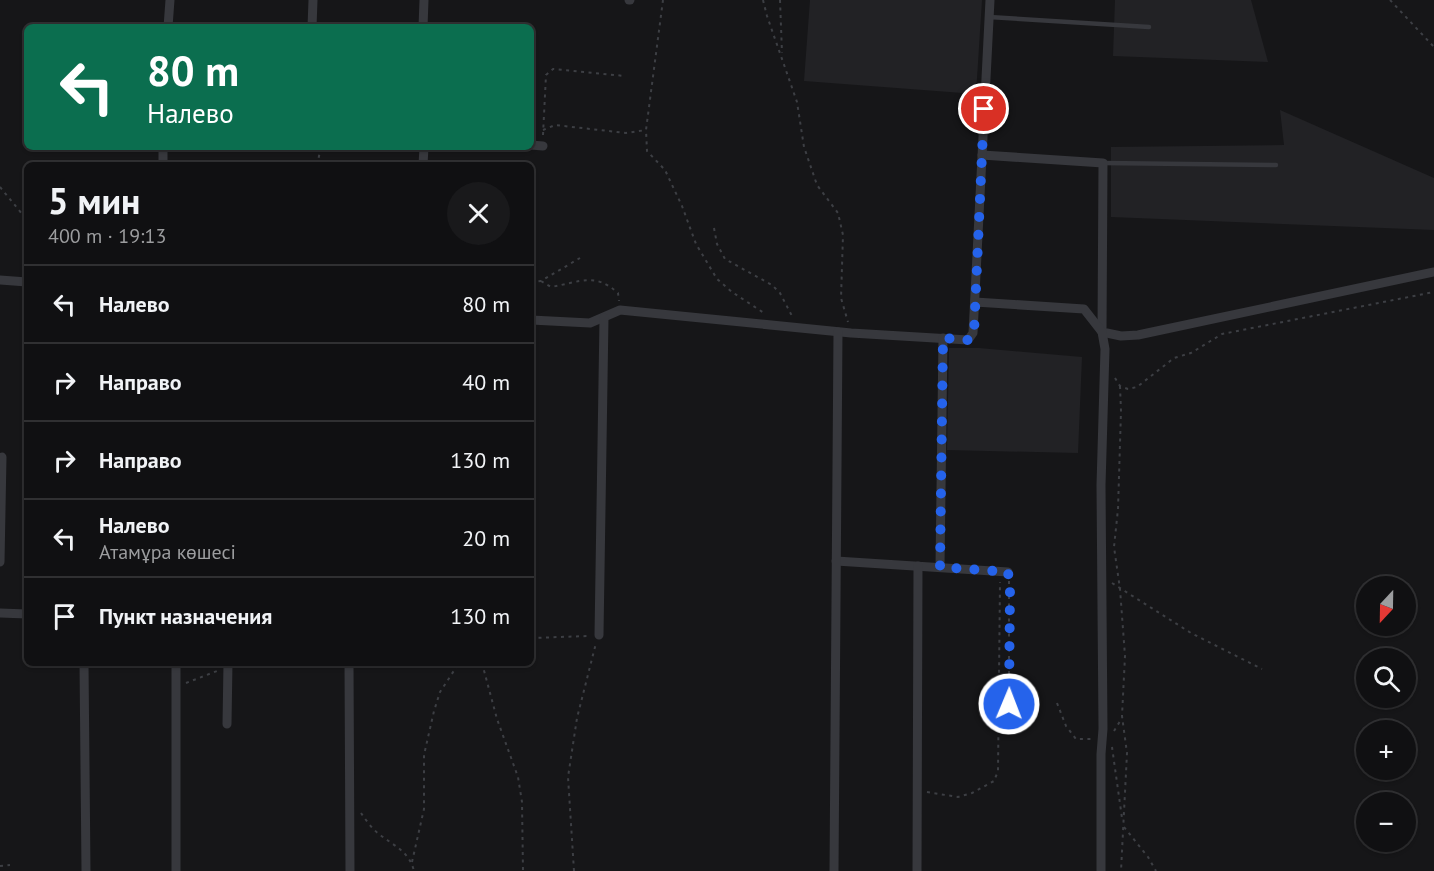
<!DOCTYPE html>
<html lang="ru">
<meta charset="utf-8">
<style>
body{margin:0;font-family:"PT Sans",sans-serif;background:#19191b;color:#f1f3f6;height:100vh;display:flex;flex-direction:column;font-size:22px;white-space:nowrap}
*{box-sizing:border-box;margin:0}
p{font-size:20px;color:#9c9d9f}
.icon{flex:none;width:33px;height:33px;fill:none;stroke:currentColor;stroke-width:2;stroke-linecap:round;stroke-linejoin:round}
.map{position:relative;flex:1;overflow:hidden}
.details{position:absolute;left:24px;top:162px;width:510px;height:504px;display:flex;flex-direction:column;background:#101012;border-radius:9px;box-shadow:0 2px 4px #0004,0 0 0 2px #303032}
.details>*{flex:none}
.guide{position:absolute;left:24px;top:24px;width:510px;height:126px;border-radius:9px;box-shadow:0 2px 4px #0004,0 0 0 2px #303032;background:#0b6e4f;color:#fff;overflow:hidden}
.needle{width:39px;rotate:202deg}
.tools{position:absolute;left:1356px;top:576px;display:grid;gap:12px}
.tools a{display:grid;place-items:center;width:60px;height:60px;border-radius:50%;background:#101012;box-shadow:0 2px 4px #0004,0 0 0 2px #303032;font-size:30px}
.pin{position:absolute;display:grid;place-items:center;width:51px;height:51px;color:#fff;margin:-26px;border:3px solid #fff;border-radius:50%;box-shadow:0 2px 6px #0007}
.me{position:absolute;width:66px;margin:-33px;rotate:1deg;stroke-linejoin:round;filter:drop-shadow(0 0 4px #0008)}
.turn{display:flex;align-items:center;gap:21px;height:126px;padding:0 24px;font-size:27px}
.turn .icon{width:78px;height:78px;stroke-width:2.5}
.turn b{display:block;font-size:42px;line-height:51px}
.round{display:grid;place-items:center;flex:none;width:63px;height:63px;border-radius:32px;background:#19191b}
.overview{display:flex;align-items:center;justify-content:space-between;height:102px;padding:0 24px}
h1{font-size:36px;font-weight:600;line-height:45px}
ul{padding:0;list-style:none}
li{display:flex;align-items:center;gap:18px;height:78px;padding:0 24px;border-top:2px solid #303032}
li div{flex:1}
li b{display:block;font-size:22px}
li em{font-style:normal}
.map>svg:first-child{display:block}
.built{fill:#222225}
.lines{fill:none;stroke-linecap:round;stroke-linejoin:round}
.path{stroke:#3d3f44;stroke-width:2;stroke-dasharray:3 4.5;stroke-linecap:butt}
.service{stroke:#37383d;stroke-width:4.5}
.minor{stroke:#37383d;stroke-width:9}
.route{stroke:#2563eb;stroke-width:10;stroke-dasharray:0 18}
</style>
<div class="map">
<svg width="1434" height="871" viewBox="0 0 1434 871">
<rect width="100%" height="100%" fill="#161618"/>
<!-- built -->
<g class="built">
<path d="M 810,0 L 982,0 L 976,94 L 804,81 Z"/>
<path d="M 1115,0 L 1251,0 L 1268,62 L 1113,56 Z"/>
<path d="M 1280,110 L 1434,178 L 1434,230 L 1111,217 L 1111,147 L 1284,145 Z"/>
<path d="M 949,348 L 979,348 L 1082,357 L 1078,453 L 947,450 Z"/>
</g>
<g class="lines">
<!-- path -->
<g class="path">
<path d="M 663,0 L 646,130 L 647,151 L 665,170 L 682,206 L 696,244 L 717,279 L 732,292 L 764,313"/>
<path d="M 763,0 L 767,16 L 797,102 L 804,147 L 817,185 L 838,213 L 843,235 L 841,298 L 848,322"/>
<path d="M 780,0 L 782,53"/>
<path d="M 1390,0 L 1434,47"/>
<path d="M 543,130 L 555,125 L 626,133 L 646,130"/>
<path d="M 543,135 L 546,75 L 553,69 L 625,76"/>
<path d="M 317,165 L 321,147"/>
<path d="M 0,187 L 27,220"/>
<path d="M 714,228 L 717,244 L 725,259 L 772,285 L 780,293 L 793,318"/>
<path d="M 541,281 L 551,287 C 580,282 595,272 618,293 L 619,301"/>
<path d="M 531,282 L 541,281 L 580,258"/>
<path d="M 1115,378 L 1120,386 L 1128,389 L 1137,387 L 1174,358 L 1191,353 L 1222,334 L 1434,292"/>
<path d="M 1120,386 L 1121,411 L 1118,509 L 1114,547 L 1120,589 L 1125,656 L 1122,716 L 1127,753 L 1121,871"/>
<path d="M 1112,583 L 1191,633 L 1262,669"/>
<path d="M 531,638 L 589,636"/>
<path d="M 482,663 L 497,719 L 518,777 L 522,802 L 523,871"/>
<path d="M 186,683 L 217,671"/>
<path d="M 1057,703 L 1066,726 L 1076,739 L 1092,739"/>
<path d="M 1009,704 L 1009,581"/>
<path d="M 1114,731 L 1122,718"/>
<path d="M 1112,747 L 1122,818"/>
<path d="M 927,792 L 958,797 L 972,793 L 994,781 L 998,771 L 1000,582"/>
<path d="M 361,813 C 366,820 372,829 379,834 C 394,846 409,851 414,871"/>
<path d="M 1124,827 L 1148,857 L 1156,871"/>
<path d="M 412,862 L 424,809 L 424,755 L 434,711 L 440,692 L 459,663"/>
<path d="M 0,866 L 10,865"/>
<path d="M 574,871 L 568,777 L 577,718 L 596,643"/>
</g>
<!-- service -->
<g class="service">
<path d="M 989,17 L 1149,27"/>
<path d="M 1103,163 L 1276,165"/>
</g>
<!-- minor -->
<g class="minor">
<path d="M 629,0 L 630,0"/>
<path d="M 168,27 L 170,0"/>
<path d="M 312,27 L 313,0"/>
<path d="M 423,27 L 424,0"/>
<path d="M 531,145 L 543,146"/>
<path d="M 982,155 L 1103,163 L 1102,332 L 1121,336 L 1138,335 L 1434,272"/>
<path d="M 163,165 L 163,147"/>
<path d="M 423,165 L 424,147"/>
<path d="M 0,280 L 27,282"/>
<path d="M 975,302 L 1084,309 L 1102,332 L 1105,349 L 1101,485 L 1103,729 L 1101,754 L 1101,871"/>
<path d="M 531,320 L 590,323 L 620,310 L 851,333 L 968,340 L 973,333 L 990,0"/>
<path d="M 836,561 L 1008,572"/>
<path d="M 0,562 L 2,457"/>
<path d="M 940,567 L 943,338"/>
<path d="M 0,613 L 27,614"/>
<path d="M 599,635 L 604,318"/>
<path d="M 84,663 L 86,871"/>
<path d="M 349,663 L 350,871"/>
<path d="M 227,724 L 228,663"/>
<path d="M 176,871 L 176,663"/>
<path d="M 834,871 L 838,332"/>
<path d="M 917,871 L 918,566"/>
</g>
</g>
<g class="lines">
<!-- route -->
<path class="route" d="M 984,109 L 974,333 L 968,340 L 943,338 L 940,567 L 1008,572 L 1010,588 L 1009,704"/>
</g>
</svg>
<div class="tools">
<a><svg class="needle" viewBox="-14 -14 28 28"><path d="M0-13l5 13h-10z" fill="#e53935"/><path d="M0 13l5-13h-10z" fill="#9c9d9f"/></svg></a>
<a><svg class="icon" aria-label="search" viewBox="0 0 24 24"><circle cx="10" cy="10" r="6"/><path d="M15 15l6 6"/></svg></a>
<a>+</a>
<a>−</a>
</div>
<div class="pin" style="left:984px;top:109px;background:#d93025"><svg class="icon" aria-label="arrive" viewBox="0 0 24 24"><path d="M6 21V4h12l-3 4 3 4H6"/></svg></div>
<svg class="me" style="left:1009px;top:704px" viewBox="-20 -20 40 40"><circle r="17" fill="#2563eb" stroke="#fff" stroke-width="3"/><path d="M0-11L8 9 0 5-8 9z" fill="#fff"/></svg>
<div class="guide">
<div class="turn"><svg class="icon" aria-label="left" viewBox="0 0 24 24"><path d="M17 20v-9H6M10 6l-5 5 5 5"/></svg><div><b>80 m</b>Налево</div></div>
</div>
<section class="details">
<div class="overview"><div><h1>5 мин</h1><p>400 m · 19:13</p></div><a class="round"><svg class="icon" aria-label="close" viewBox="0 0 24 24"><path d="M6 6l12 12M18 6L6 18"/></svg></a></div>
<ul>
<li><svg class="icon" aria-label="left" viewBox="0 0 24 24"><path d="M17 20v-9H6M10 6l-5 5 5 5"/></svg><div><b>Налево</b></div><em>80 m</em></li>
<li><svg class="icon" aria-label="right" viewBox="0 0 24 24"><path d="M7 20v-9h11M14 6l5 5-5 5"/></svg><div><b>Направо</b></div><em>40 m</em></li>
<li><svg class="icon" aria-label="right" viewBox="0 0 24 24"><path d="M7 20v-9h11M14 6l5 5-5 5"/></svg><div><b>Направо</b></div><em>130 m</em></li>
<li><svg class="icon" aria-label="left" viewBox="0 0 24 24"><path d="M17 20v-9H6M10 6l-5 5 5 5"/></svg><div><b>Налево</b><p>Атамұра көшесі</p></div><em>20 m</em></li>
<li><svg class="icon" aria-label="arrive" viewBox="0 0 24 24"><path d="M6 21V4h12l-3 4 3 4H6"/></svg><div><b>Пункт назначения</b></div><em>130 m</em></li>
</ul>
</section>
</div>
